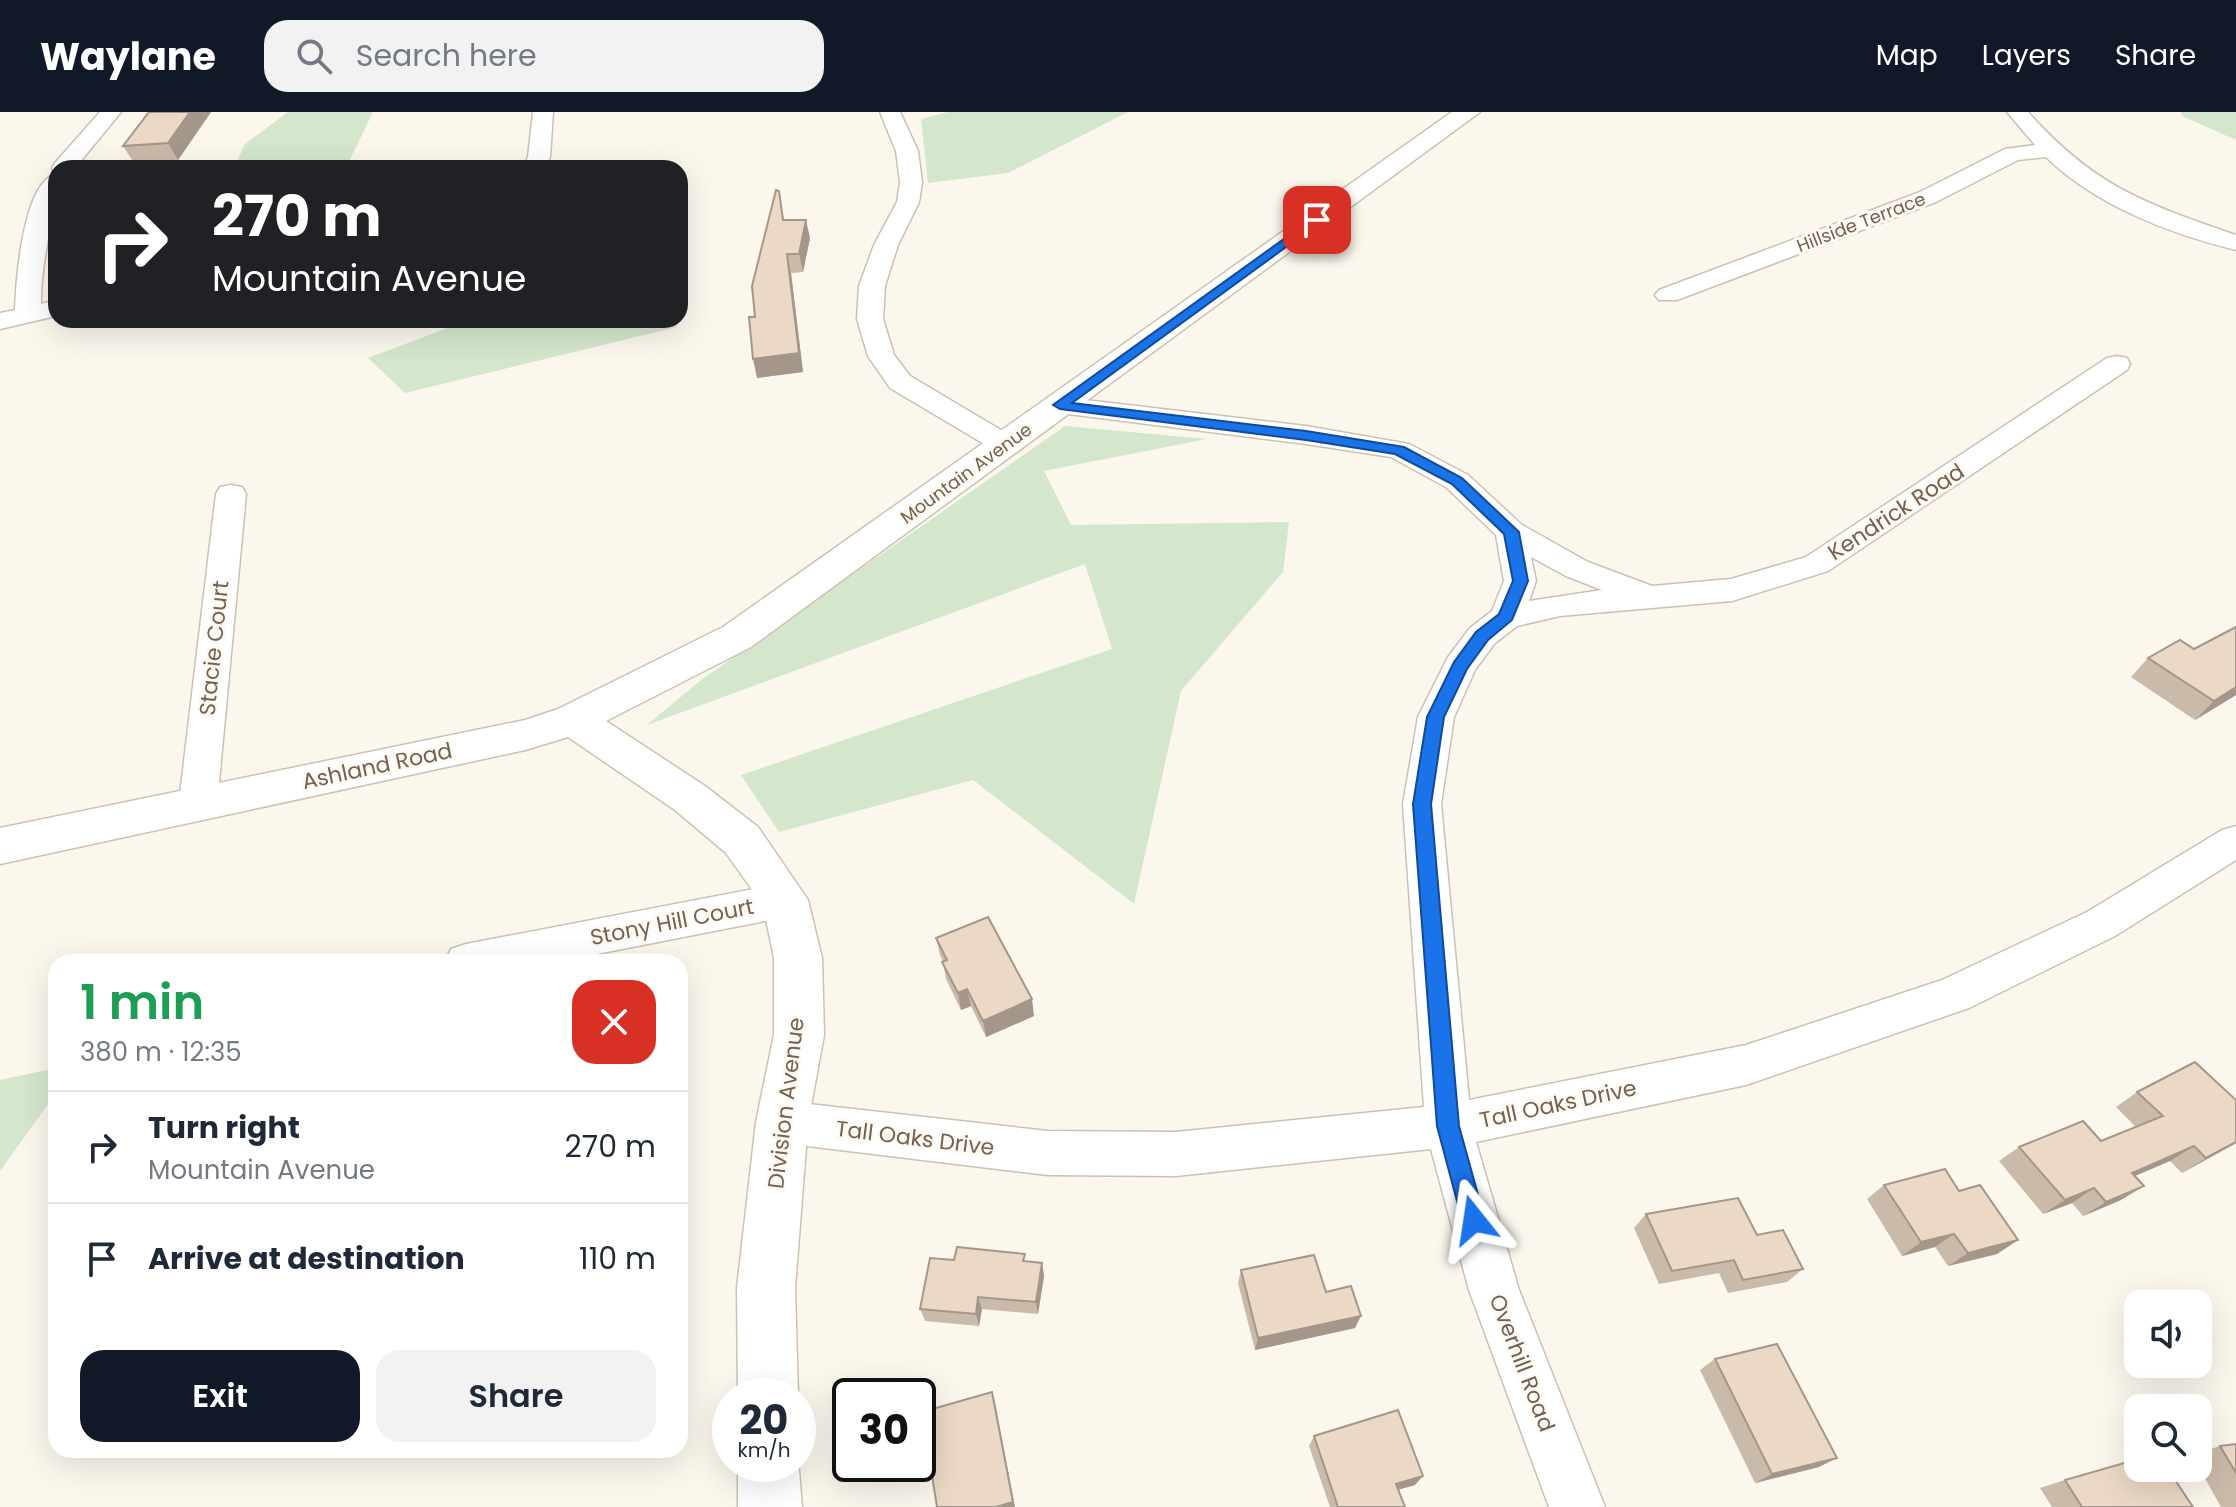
<!DOCTYPE html>
<meta charset="utf-8">
<style>
body{margin:0;font-family:Poppins,sans-serif;background:#f2f2f3;color:#1f2937;height:100vh;display:flex;flex-direction:column;font-size:30px;white-space:nowrap}
*{box-sizing:border-box;margin:0}
p{font-size:26px;color:#747a83}
.icon{flex:none;width:44px;height:44px;fill:none;stroke:currentColor;stroke-width:2;stroke-linecap:round;stroke-linejoin:round}
.map{position:relative;flex:1;overflow:hidden}
.sheet{position:absolute;left:48px;top:842px;width:640px;height:504px;display:flex;flex-direction:column;background:#fff;border-radius:24px;box-shadow:0 8px 32px #0002}
.sheet>*{flex:none}
.top-card{position:absolute;left:48px;top:48px;width:640px;height:168px;border-radius:24px;box-shadow:0 8px 32px #0002;background:#202124;color:#fff;overflow:hidden}
.buttons{position:absolute;left:2124px;top:1178px;display:grid;gap:16px}
.buttons a{display:grid;place-items:center;width:88px;height:88px;border-radius:16px;background:#fff;box-shadow:0 8px 32px #0002;font-size:40px}
.speed{position:absolute;left:712px;top:1266px;display:flex;gap:16px;font-size:40px;font-weight:700;text-align:center}
.speed>*{display:grid;place-content:center;width:104px;height:104px;border-radius:50%;background:#fff;box-shadow:0 8px 32px #0002;line-height:1}
.speed small{font-size:20px;font-weight:400}
.speed .limit{border:4px solid #111;border-radius:12px;background:#fff;color:#111}
.pin{position:absolute;display:grid;place-items:center;width:68px;height:68px;color:#fff;margin:-34px;border-radius:16px;box-shadow:0 4px 12px #0006}
.me{position:absolute;width:88px;margin:-44px;rotate:345deg;stroke-linejoin:round;filter:drop-shadow(0 0 6px #0008)}
.turn{display:flex;align-items:center;gap:28px;height:168px;padding:0 32px;font-size:36px}
.turn .icon{width:104px;height:104px;stroke-width:2.5}
.turn b{display:block;font-size:56px;line-height:68px}
.round{display:grid;place-items:center;flex:none;width:84px;height:84px;border-radius:24px;background:#f2f2f3}
.headline{display:flex;align-items:center;justify-content:space-between;height:136px;padding:0 32px}
h1{font-size:48px;font-weight:600;line-height:60px;color:#1e9e55}
.cta{display:flex;gap:16px;margin-top:auto;padding:16px 32px}
.cta a{flex:1;height:92px;border-radius:24px;background:#111827;color:#fff;font-size:32px;font-weight:600;line-height:92px;text-align:center}
.cta a+a{background:#f2f2f3;color:#1f2937}
ul{padding:0;list-style:none}
li{display:flex;align-items:center;gap:24px;height:112px;padding:0 32px;border-top:2px solid #e0e1e3}
li div{flex:1}
li b{display:block;font-size:30px}
li em{font-style:normal}
header{display:flex;align-items:center;gap:48px;box-sizing:border-box;height:112px;padding:0 40px;background:#111827;color:#fff}
header strong{font-size:38px}
nav{display:flex;gap:44px;margin-inline-start:auto;font-size:28px}
.search{width:560px;height:72px;background:#f2f2f3;display:flex;align-items:center;gap:20px;box-sizing:border-box;padding:0 28px;border-radius:24px;color:#747a83;font-size:30px}
.map>svg:first-child{display:block}
.green{fill:#d4e7cc}
.lines{fill:none;stroke-linecap:round;stroke-linejoin:round}
.street-casing{stroke:#ccc0b3;stroke-width:3}
.secondary-casing{stroke:#cec1b1;stroke-width:3}
.street{fill:#fff;fill-rule:evenodd}
.secondary{fill:#fff;fill-rule:evenodd}
.wall{fill:#cabaa9}
.shaded-wall{fill:#a4978a}
.building{fill:#ebd8c5;stroke:#a4978a;stroke-width:2}
.route{fill:#1a73e8;stroke:#114b97;stroke-width:2}
.labels{text-anchor:middle;dominant-baseline:central;stroke-width:6;stroke-linejoin:round;paint-order:stroke}
.far-street-label{font-size:18px;fill:#746152;stroke:#fdfaf3}
.street-label{font-size:22px;fill:#746152;stroke:#fdfaf3}
</style>
<header>
<strong>Waylane</strong>
<div class="search"><svg class="icon" aria-label="search" viewBox="0 0 24 24"><circle cx="10" cy="10" r="6"/><path d="M15 15l6 6"/></svg>Search here</div>
<nav><a>Map</a><a>Layers</a><a>Share</a></nav>
</header>
<div class="map">
<svg width="2236" height="1395" viewBox="0 0 2236 1395">
<rect width="100%" height="100%" fill="#fbf7ed"/>
<!-- green -->
<g class="green">
<path d="M 288,0 L 373,0 L 346,56 L 234,56 L 245,32 Z"/>
<path d="M 948,0 L 1128,0 L 1008,61 L 928,71 L 921,7 Z"/>
<path d="M 2181,0 L 2236,0 L 2236,28 L 2182,4 Z"/>
<path d="M 469,208 L 678,208 L 677,215 L 405,281 L 368,246 Z"/>
<path d="M 1065,314 L 1207,327 L 1044,359 L 1071,413 L 1289,410 L 1283,460 L 1181,579 L 1134,792 L 973,668 L 779,720 L 741,663 L 1112,537 L 1085,452 L 647,613 L 701,568 Z"/>
<path d="M 56,956 L 56,981 L 0,1059 L 0,968 Z"/>
</g>
<g class="lines">
<!-- street casing -->
<g class="street-casing">
<g id="street">
<path d="M 100,0 L 121,0 L 75,56 L 56,56 L 55,61 L 52,56 L 55,51 Z"/>
<path d="M 533,0 L 553,0 L 550,45 L 545,56 L 523,56 L 528,45 Z"/>
<path d="M 880,0 L 900,0 L 918,39 L 922,70 L 919,90 L 898,133 L 885,174 L 883,207 L 894,243 L 910,264 L 1016,327 L 1020,333 L 1016,339 L 1006,342 L 996,339 L 890,276 L 868,244 L 857,207 L 859,174 L 874,133 L 897,90 L 900,70 L 896,39 Z"/>
<path d="M 2007,0 L 2028,0 C 2095,75 2144,91 2236,123 L 2236,138 C 2170,122 2095,93 2046,45 L 2018,48 L 1936,90 L 1677,188 L 1659,188 L 1655,183 L 1659,178 L 1920,80 L 2005,37 L 2035,33 Z"/>
<path d="M 56,62 C 56,103 42,142 41,184 L 41,192 L 56,188 L 56,204 L 0,217 L 0,201 L 15,198 C 16,169 23,70 56,62 Z"/>
<path d="M 2117,244 L 2127,246 L 2130,252 L 2127,258 L 1828,459 L 1732,489 L 1560,504 L 1517,514 L 1494,532 L 1475,558 L 1454,605 L 1441,692 L 1469,988 L 1746,933 L 1942,868 L 2087,800 L 2222,718 L 2236,714 L 2236,748 L 2115,824 L 1969,896 L 1746,973 L 1476,1030 L 1519,1178 L 1605,1395 L 1549,1395 L 1469,1178 L 1431,1037 L 1176,1064 L 1048,1063 L 782,1031 L 766,1025 L 759,1010 L 766,995 L 782,989 L 1048,1019 L 1176,1020 L 1424,995 L 1403,692 L 1418,605 L 1448,545 L 1470,516 L 1492,499 L 1504,469 L 1496,423 L 1446,375 L 1391,345 L 1306,332 L 1060,301 L 1050,299 L 1046,293 L 1050,287 L 1060,285 L 1306,314 L 1409,332 L 1468,363 L 1522,413 L 1588,450 L 1652,474 L 1731,467 L 1806,445 L 2107,246 ZM 1531,445 L 1566,464 L 1602,478 L 1529,489 L 1536,469 Z"/>
<path d="M 231,373 L 242,375 L 246,382 L 217,691 L 211,701 L 198,706 L 185,701 L 179,691 L 216,382 L 220,375 Z"/>
<path d="M 785,771 L 799,776 L 805,788 L 799,800 L 785,805 L 556,850 L 445,850 L 451,837 L 466,832 Z"/>
</g>
</g>
<!-- secondary casing -->
<g class="secondary-casing">
<g id="secondary">
<path d="M 1452,0 L 1480,0 L 751,535 L 606,609 L 705,674 L 758,715 L 808,788 L 822,846 L 824,923 L 808,1010 L 795,1176 L 798,1284 L 798,1285 L 738,1284 L 737,1176 L 756,1010 L 774,923 L 774,846 L 763,793 L 726,741 L 675,698 L 568,625 L 525,638 L 0,752 L 0,716 L 525,608 L 558,597 L 723,515 Z"/>
<path d="M 798,1346 L 802,1395 L 738,1395 L 738,1352 L 798,1352 Z"/>
</g>
</g>
<!-- street -->
<use href="#street" class="street"/>
<!-- secondary -->
<use href="#secondary" class="secondary"/>
</g>
<!-- wall -->
<g class="wall">
<path d="M 149,0 L 211,0 L 178,48 L 134,51 L 123,34 Z"/>
<path d="M 779,79 L 784,108 L 810,126 L 803,160 L 791,161 L 803,260 L 757,266 L 755,205 Z"/>
<path d="M 2236,515 L 2236,583 L 2195,608 L 2131,565 L 2148,546 L 2194,537 Z"/>
<path d="M 936,826 L 1034,904 L 986,925 L 971,894 L 961,898 L 946,867 L 943,850 L 940,843 Z"/>
<path d="M 2137,980 L 2236,988 L 2236,1031 L 2182,1061 L 2170,1049 L 2135,1064 L 2121,1088 L 2083,1104 L 2072,1091 L 2043,1102 L 1999,1049 L 2019,1035 L 2101,1029 L 2136,1015 L 2116,995 Z"/>
<path d="M 1884,1073 L 1959,1079 L 2018,1128 L 1997,1142 L 1948,1154 L 1935,1135 L 1902,1144 L 1867,1087 Z"/>
<path d="M 1646,1102 L 1757,1123 L 1803,1157 L 1787,1170 L 1728,1181 L 1719,1161 L 1659,1172 L 1634,1116 Z"/>
<path d="M 954,1148 L 1042,1151 L 1044,1164 L 1038,1202 L 982,1197 L 979,1214 L 925,1209 L 920,1197 Z"/>
<path d="M 1241,1158 L 1326,1180 L 1355,1216 L 1255,1238 L 1238,1171 Z"/>
<path d="M 1715,1247 L 1819,1355 L 1755,1371 L 1700,1258 Z"/>
<path d="M 1314,1324 L 1415,1373 L 1398,1378 L 1405,1395 L 1330,1395 L 1309,1334 Z"/>
<path d="M 2236,1332 L 2236,1395 L 2221,1395 L 2198,1354 L 2198,1341 L 2220,1334 Z"/>
<path d="M 2065,1368 L 2193,1395 L 2052,1395 L 2040,1376 Z"/>
</g>
<!-- shaded-wall -->
<g class="shaded-wall">
<path d="M 190,0 L 211,0 L 178,48 L 168,31 Z"/>
<path d="M 806,108 L 810,126 L 803,160 L 799,142 Z"/>
<path d="M 787,142 L 791,161 L 803,260 L 757,266 L 753,247 Z"/>
<path d="M 2236,575 L 2236,583 L 2195,608 L 2214,589 Z"/>
<path d="M 967,877 L 971,894 L 961,898 L 958,881 Z"/>
<path d="M 1032,887 L 1034,904 L 986,925 L 983,909 Z"/>
<path d="M 2236,1030 L 2236,1031 L 2182,1061 L 2206,1046 Z"/>
<path d="M 2194,1034 L 2170,1049 L 2109,1075 L 2132,1061 Z"/>
<path d="M 2144,1074 L 2121,1088 L 2083,1104 L 2106,1090 Z"/>
<path d="M 2094,1076 L 2072,1091 L 2043,1102 L 2065,1088 Z"/>
<path d="M 1954,1122 L 1935,1135 L 1902,1144 L 1921,1130 Z"/>
<path d="M 2018,1128 L 1997,1142 L 1948,1154 L 1968,1141 Z"/>
<path d="M 1042,1151 L 1044,1164 L 1038,1202 L 1036,1190 Z"/>
<path d="M 978,1185 L 982,1197 L 979,1214 L 976,1202 Z"/>
<path d="M 1361,1204 L 1355,1216 L 1255,1238 L 1258,1226 Z"/>
<path d="M 992,1280 L 995,1291 L 1015,1395 L 996,1395 Z"/>
<path d="M 1837,1346 L 1819,1355 L 1755,1371 L 1772,1362 Z"/>
<path d="M 1423,1364 L 1415,1373 L 1389,1380 L 1396,1372 Z"/>
</g>
<!-- building -->
<g class="building">
<path d="M 149,0 L 190,0 L 168,31 L 123,34 Z"/>
<path d="M 776,78 L 779,79 L 783,108 L 806,108 L 799,142 L 787,142 L 799,241 L 753,247 L 749,205 L 755,205 L 752,174 Z"/>
<path d="M 2236,515 L 2236,575 L 2214,589 L 2148,546 L 2180,528 L 2194,537 Z"/>
<path d="M 988,805 L 1032,887 L 983,909 L 967,877 L 958,881 L 942,850 L 947,848 L 936,826 Z"/>
<path d="M 2195,950 L 2236,988 L 2236,1030 L 2206,1046 L 2194,1034 L 2132,1061 L 2144,1074 L 2106,1090 L 2094,1076 L 2065,1088 L 2019,1035 L 2083,1009 L 2101,1029 L 2163,1004 L 2137,980 Z"/>
<path d="M 1945,1057 L 1959,1079 L 1980,1073 L 2018,1128 L 1968,1141 L 1954,1122 L 1921,1130 L 1884,1073 Z"/>
<path d="M 1738,1086 L 1757,1123 L 1783,1118 L 1803,1157 L 1743,1168 L 1734,1148 L 1672,1159 L 1646,1102 Z"/>
<path d="M 957,1135 L 1025,1142 L 1023,1149 L 1042,1151 L 1036,1190 L 978,1185 L 976,1202 L 920,1197 L 930,1146 L 954,1148 Z"/>
<path d="M 1314,1143 L 1326,1180 L 1351,1174 L 1361,1204 L 1258,1226 L 1241,1158 Z"/>
<path d="M 1777,1232 L 1837,1346 L 1772,1362 L 1715,1247 Z"/>
<path d="M 992,1280 L 1013,1390 L 996,1395 L 937,1395 L 922,1300 Z"/>
<path d="M 1398,1298 L 1423,1364 L 1396,1372 L 1405,1395 L 1338,1395 L 1314,1324 Z"/>
<path d="M 2236,1332 L 2236,1361 L 2220,1334 Z"/>
<path d="M 2138,1347 L 2138,1356 L 2167,1356 L 2193,1395 L 2082,1395 L 2065,1368 Z"/>
</g>
<!-- route -->
<path class="route" d="M 1313,106 L 1323,108 L 1072,291 L 1306,319 L 1404,335 L 1462,366 L 1519,420 L 1528,469 L 1512,508 L 1488,528 L 1467,557 L 1444,605 L 1431,692 L 1459,1014 L 1485,1108 L 1482,1116 L 1474,1120 L 1466,1116 L 1462,1108 L 1437,1014 L 1413,692 L 1427,605 L 1454,550 L 1476,520 L 1499,502 L 1513,469 L 1504,422 L 1452,372 L 1395,342 L 1306,328 L 1060,297 L 1053,293 Z"/>
<g class="labels">
<!-- far-street labels -->
<g class="far-street-label">
<text transform="translate(1861 110) rotate(-21)">Hillside Terrace</text>
<text transform="translate(966 361) rotate(-36)">Mountain Avenue</text>
</g>
<!-- street labels -->
<g class="street-label">
<text transform="translate(1896 400) rotate(-33)">Kendrick Road</text>
<text transform="translate(214 536) rotate(-84)">Stacie Court</text>
<text transform="translate(377 654) rotate(-12)">Ashland Road</text>
<text transform="translate(672 810) rotate(-11)">Stony Hill Court</text>
<text transform="translate(786 991) rotate(-83)">Division Avenue</text>
<text transform="translate(1558 992) rotate(-12)">Tall Oaks Drive</text>
<text transform="translate(915 1026) rotate(7)">Tall Oaks Drive</text>
<text transform="translate(1522 1251) rotate(69)">Overhill Road</text>
</g>
</g>
</svg>
<div class="buttons">
<a><svg class="icon" aria-label="sound" viewBox="0 0 24 24"><path d="M4 9h4l5-4v14l-5-4H4zM17 9q2 3 0 6"/></svg></a>
<a><svg class="icon" aria-label="search" viewBox="0 0 24 24"><circle cx="10" cy="10" r="6"/><path d="M15 15l6 6"/></svg></a>
</div>
<div class="speed"><div>20<small>km/h</small></div><div class="limit">30</div></div>
<div class="pin" style="left:1317px;top:108px;background:#d93025"><svg class="icon" aria-label="arrive" viewBox="0 0 24 24"><path d="M6 21V4h12l-3 4 3 4H6"/></svg></div>
<svg class="me" style="left:1474px;top:1108px" viewBox="-20 -20 40 40"><path d="M0-17L14 15 0 8-14 15z" fill="#1a73e8" stroke="#fff" stroke-width="4"/></svg>
<div class="top-card">
<div class="turn"><svg class="icon" aria-label="right" viewBox="0 0 24 24"><path d="M7 20v-9h11M14 6l5 5-5 5"/></svg><div><b>270 m</b>Mountain Avenue</div></div>
</div>
<section class="sheet">
<div class="headline"><div><h1>1 min</h1><p>380 m · 12:35</p></div><a class="round" style="background:#d93025;color:#fff"><svg class="icon" aria-label="close" viewBox="0 0 24 24"><path d="M6 6l12 12M18 6L6 18"/></svg></a></div>
<ul>
<li><svg class="icon" aria-label="right" viewBox="0 0 24 24"><path d="M7 20v-9h11M14 6l5 5-5 5"/></svg><div><b>Turn right</b><p>Mountain Avenue</p></div><em>270 m</em></li>
<li><svg class="icon" aria-label="arrive" viewBox="0 0 24 24"><path d="M6 21V4h12l-3 4 3 4H6"/></svg><div><b>Arrive at destination</b></div><em>110 m</em></li>
</ul>
<div class="cta"><a>Exit</a><a>Share</a></div>
</section>
</div>
